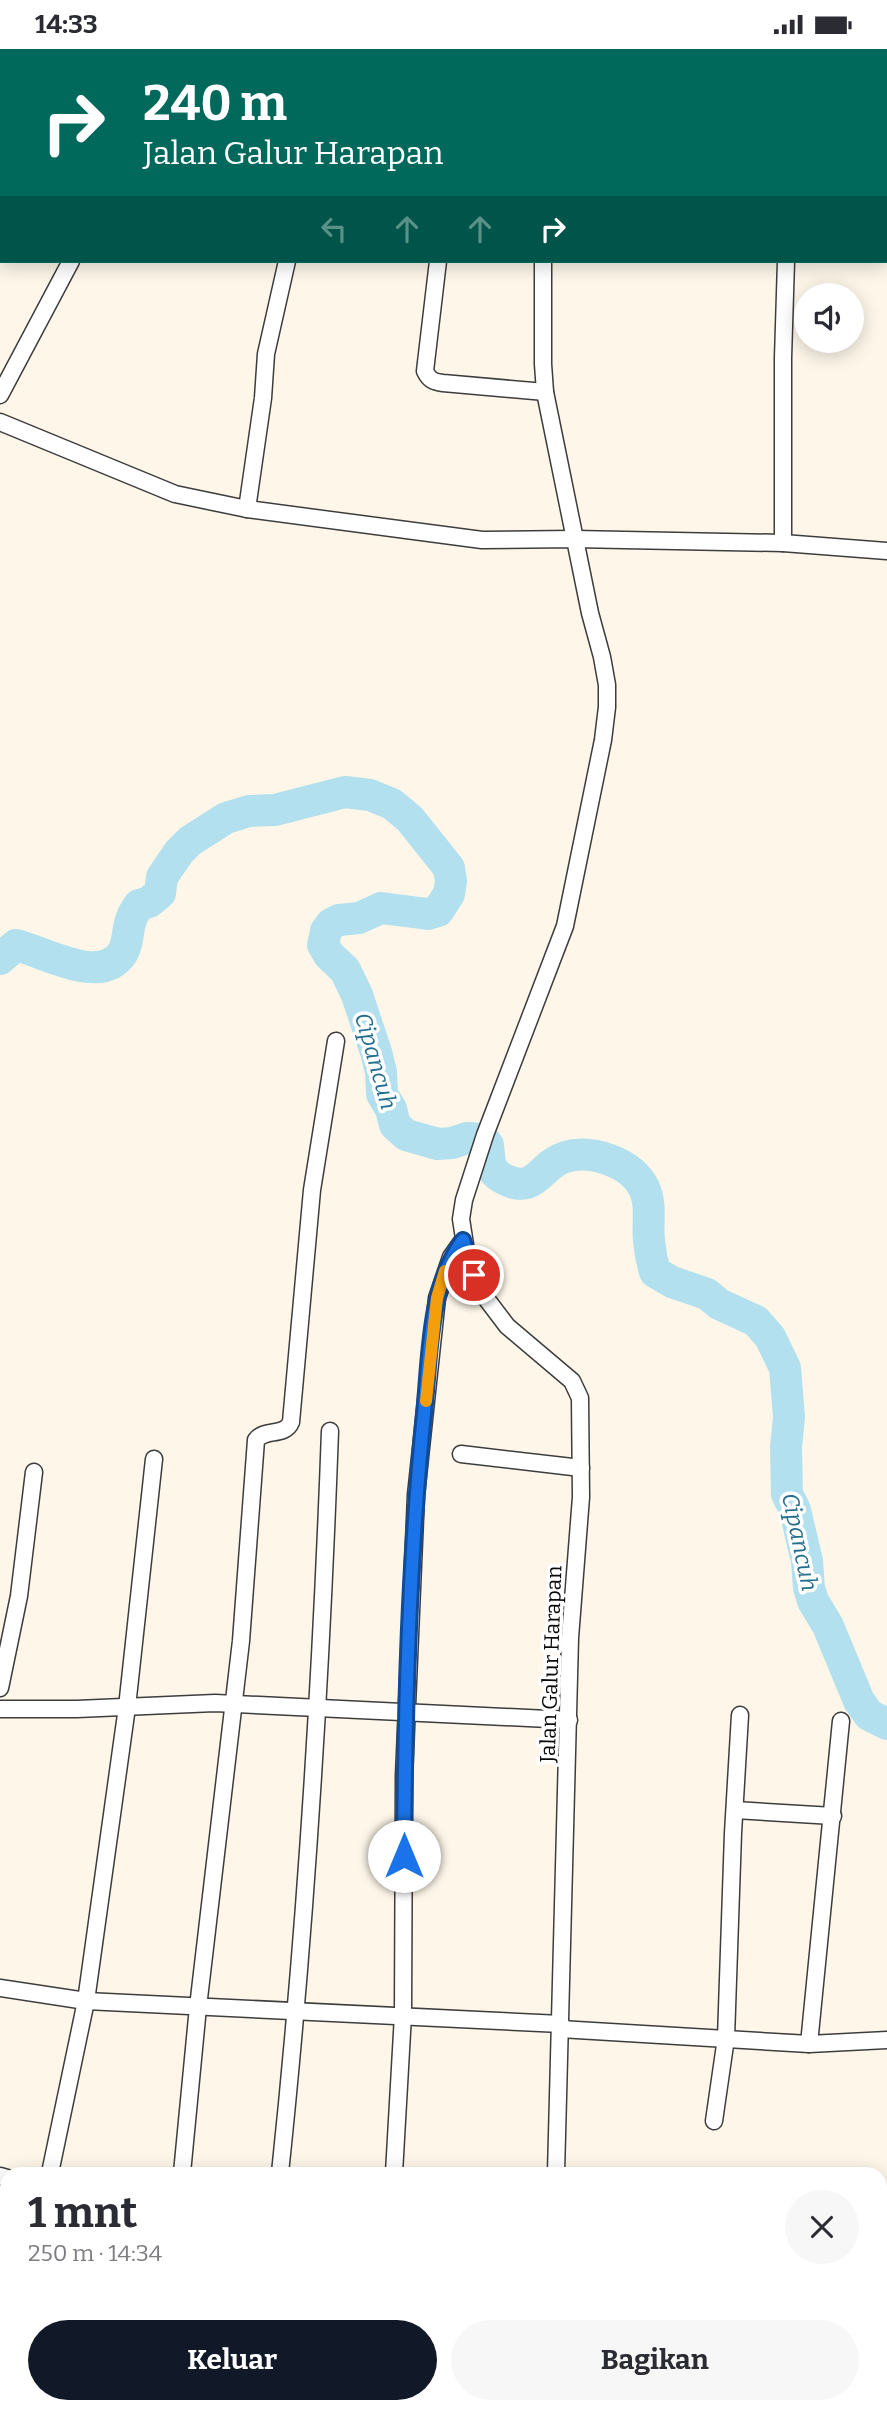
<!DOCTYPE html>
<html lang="id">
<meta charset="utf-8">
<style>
body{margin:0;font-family:Bitter,serif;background:#f7f7f7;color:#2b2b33;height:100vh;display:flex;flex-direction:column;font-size:26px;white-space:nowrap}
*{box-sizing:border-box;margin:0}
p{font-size:23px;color:#7c7c81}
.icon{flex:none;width:38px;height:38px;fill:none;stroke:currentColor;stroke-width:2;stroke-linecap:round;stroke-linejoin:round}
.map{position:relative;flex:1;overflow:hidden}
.details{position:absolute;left:0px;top:2118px;width:887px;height:247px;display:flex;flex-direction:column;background:#fff;border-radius:21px 21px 0 0;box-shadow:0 4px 18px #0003}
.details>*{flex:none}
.top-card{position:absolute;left:0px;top:0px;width:887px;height:214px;box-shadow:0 4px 18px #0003;background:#00695c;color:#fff;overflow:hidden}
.fabs{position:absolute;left:794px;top:234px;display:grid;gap:14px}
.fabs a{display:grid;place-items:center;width:70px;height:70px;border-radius:50%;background:#fff;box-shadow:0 4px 18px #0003;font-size:35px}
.pin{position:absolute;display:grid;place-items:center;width:60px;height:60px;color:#fff;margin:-30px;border:4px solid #fff;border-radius:50%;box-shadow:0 2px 7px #0007}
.me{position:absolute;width:77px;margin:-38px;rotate:0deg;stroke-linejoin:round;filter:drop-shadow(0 0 5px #0008)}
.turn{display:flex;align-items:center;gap:24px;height:147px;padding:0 28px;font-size:32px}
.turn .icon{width:91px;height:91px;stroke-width:2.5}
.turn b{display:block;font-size:49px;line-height:60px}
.lanes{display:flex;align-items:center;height:66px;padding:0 28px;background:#0003;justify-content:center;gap:35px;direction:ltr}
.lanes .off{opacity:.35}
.round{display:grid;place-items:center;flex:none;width:74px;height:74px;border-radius:37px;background:#f7f7f7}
.head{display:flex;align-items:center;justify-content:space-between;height:119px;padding:0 28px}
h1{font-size:42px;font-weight:700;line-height:52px}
.primary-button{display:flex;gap:14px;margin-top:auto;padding:14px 28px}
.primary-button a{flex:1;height:80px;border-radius:42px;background:#111827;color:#fff;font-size:28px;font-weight:700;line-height:80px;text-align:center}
.primary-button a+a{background:#f7f7f7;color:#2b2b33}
.status{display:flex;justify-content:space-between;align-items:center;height:49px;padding:0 35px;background:#fff;direction:ltr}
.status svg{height:19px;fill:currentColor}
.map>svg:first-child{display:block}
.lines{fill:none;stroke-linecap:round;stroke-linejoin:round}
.river{stroke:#b3e0ee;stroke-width:32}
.street-casing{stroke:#3d3d3d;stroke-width:19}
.street{stroke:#fff;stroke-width:16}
.route-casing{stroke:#114b97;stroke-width:18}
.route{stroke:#1a73e8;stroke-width:12}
.slow{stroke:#f59e0b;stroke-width:12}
.labels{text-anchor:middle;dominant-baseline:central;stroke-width:7;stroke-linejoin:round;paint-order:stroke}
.street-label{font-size:21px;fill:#0a0a0a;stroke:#fff}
.water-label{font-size:23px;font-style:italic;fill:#226d8d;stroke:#fff}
</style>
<div class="status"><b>14:33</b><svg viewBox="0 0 49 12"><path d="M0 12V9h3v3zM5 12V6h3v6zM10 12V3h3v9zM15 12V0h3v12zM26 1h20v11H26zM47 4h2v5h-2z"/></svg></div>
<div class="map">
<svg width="887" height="2363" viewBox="0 0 887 2363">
<rect width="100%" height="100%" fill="#fdf6e9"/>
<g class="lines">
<!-- river -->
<path class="river" d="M 0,910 L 16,896 C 45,903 102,938 123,903 C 129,892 127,881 131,871 C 132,866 136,861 139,856 L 149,853 L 160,844 L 162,828 L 179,803 L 190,792 L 226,769 L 249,762 L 275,761 L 345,743 L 370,746 L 392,755 L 410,770 L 449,819 L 451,832 L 449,845 L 438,862 L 428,865 L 381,859 L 359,869 L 339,871 L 331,875 L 326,882 L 323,896 L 329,906 L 345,921 L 357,946 L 376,1003 L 381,1023 L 382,1045 L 391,1060 L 395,1076 L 406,1086 L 438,1095 L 452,1094 L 467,1089 L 483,1090 L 488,1096 C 490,1113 488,1123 506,1131 C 536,1145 539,1117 565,1108 C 591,1100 631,1113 644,1139 C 652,1156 647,1173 649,1192 C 650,1202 652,1213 655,1223 L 672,1233 L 707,1245 L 719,1255 L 756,1272 L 770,1288 L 785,1319 L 789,1368 L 786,1398 L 787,1445 L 795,1461 L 807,1512 L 809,1539 L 813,1552 L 828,1577 L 859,1652 L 869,1666 L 887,1675"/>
<!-- street casing -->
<g class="street-casing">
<g id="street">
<path d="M 540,0 L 540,2"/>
<path d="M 199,2 L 199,0"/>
<path d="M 349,2 L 349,0"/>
<path d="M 796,2 L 796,0"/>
<path d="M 438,212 L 425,322 C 429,331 434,333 443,334 L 545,343"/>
<path d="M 543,212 L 543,315 L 545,343 L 590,564 L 602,608 L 607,636 L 607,658 L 603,691 L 565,877 L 485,1086 L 464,1151 L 461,1170 L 466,1202 L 482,1244 L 507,1277 L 572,1332 L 580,1349 L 581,1448 L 570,1589 L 556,2124"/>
<path d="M 0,346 L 71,212"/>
<path d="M 0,373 L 175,445 L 247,460 L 482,491 L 574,490 L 783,494 L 887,502"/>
<path d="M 247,460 L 263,349 L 266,305 L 287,212"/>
<path d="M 783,494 L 783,309 L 786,212"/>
<path d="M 461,1405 L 581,1419"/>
<path d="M 0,1639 L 19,1547 L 34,1423"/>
<path d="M 0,1660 L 77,1660 L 215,1654 L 569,1671"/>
<path d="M 735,1761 L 833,1767"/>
<path d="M 0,1939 L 86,1952 L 561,1975"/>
<path d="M 560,1980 L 809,1995 L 887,1991"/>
<path d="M 809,1995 L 841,1672"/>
<path d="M 714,2072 L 726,1989 L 733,1784 L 740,1666"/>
<path d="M 50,2124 L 86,1952 L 127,1658 L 154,1410"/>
<path d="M 182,2124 L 198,1958 L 241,1592 L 256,1391 C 265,1379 285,1388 291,1373 L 312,1141 L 336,992"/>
<path d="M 280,2124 C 306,1878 321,1630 330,1382"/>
<path d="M 394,2124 L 403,1966 L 404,1727 L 416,1446 L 437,1249 L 451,1208 L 463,1191"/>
<path d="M 0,2127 L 7,2129"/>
<path d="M 38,2363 L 39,2357"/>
<path d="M 147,2363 L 148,2357"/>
<path d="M 257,2363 L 257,2357"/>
<path d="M 370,2363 L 371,2357"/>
<path d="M 553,2363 L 553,2357"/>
<path d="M 681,2363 L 681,2357"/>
</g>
</g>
<!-- street -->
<use href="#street" class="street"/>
</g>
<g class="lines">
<!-- route casing -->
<g class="route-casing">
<path id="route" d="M 404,1807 C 405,1659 409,1511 424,1365 C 430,1307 428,1239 463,1191 L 474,1226"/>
</g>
<!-- route -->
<use href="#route" class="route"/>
<!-- slow -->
<path class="slow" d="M 426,1352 L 437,1249 L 445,1222"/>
</g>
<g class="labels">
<!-- street labels -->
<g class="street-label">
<text transform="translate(551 1615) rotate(-88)">Jalan Galur Harapan</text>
</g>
<!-- water labels -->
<g class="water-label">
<text transform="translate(376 1012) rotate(74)">Cipancuh</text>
<text transform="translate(800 1493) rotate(78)">Cipancuh</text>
</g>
</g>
</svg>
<div class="fabs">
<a><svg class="icon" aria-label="sound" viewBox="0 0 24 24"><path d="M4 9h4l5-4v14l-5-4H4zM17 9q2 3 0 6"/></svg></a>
</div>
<div class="pin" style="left:474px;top:1226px;background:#d93025"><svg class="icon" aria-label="arrive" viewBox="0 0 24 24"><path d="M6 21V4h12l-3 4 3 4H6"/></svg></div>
<svg class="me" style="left:404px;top:1807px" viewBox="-20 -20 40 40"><circle r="19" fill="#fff"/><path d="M0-13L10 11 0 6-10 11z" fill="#1a73e8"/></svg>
<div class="top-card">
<div class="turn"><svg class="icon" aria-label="right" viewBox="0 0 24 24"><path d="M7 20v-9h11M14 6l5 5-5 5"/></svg><div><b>240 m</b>Jalan Galur Harapan</div></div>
<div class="lanes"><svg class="icon off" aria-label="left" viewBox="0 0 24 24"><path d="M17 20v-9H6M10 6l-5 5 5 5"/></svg><svg class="icon off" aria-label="ahead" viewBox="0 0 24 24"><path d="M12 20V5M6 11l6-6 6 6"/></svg><svg class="icon off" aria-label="ahead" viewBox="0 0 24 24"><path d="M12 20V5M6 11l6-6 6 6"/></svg><svg class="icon" aria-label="right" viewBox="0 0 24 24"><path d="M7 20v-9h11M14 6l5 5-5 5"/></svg></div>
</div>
<section class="details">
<div class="head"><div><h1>1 mnt</h1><p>250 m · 14:34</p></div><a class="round"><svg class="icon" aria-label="close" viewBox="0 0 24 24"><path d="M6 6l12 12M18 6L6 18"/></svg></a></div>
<div class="primary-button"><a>Keluar</a><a>Bagikan</a></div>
</section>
</div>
